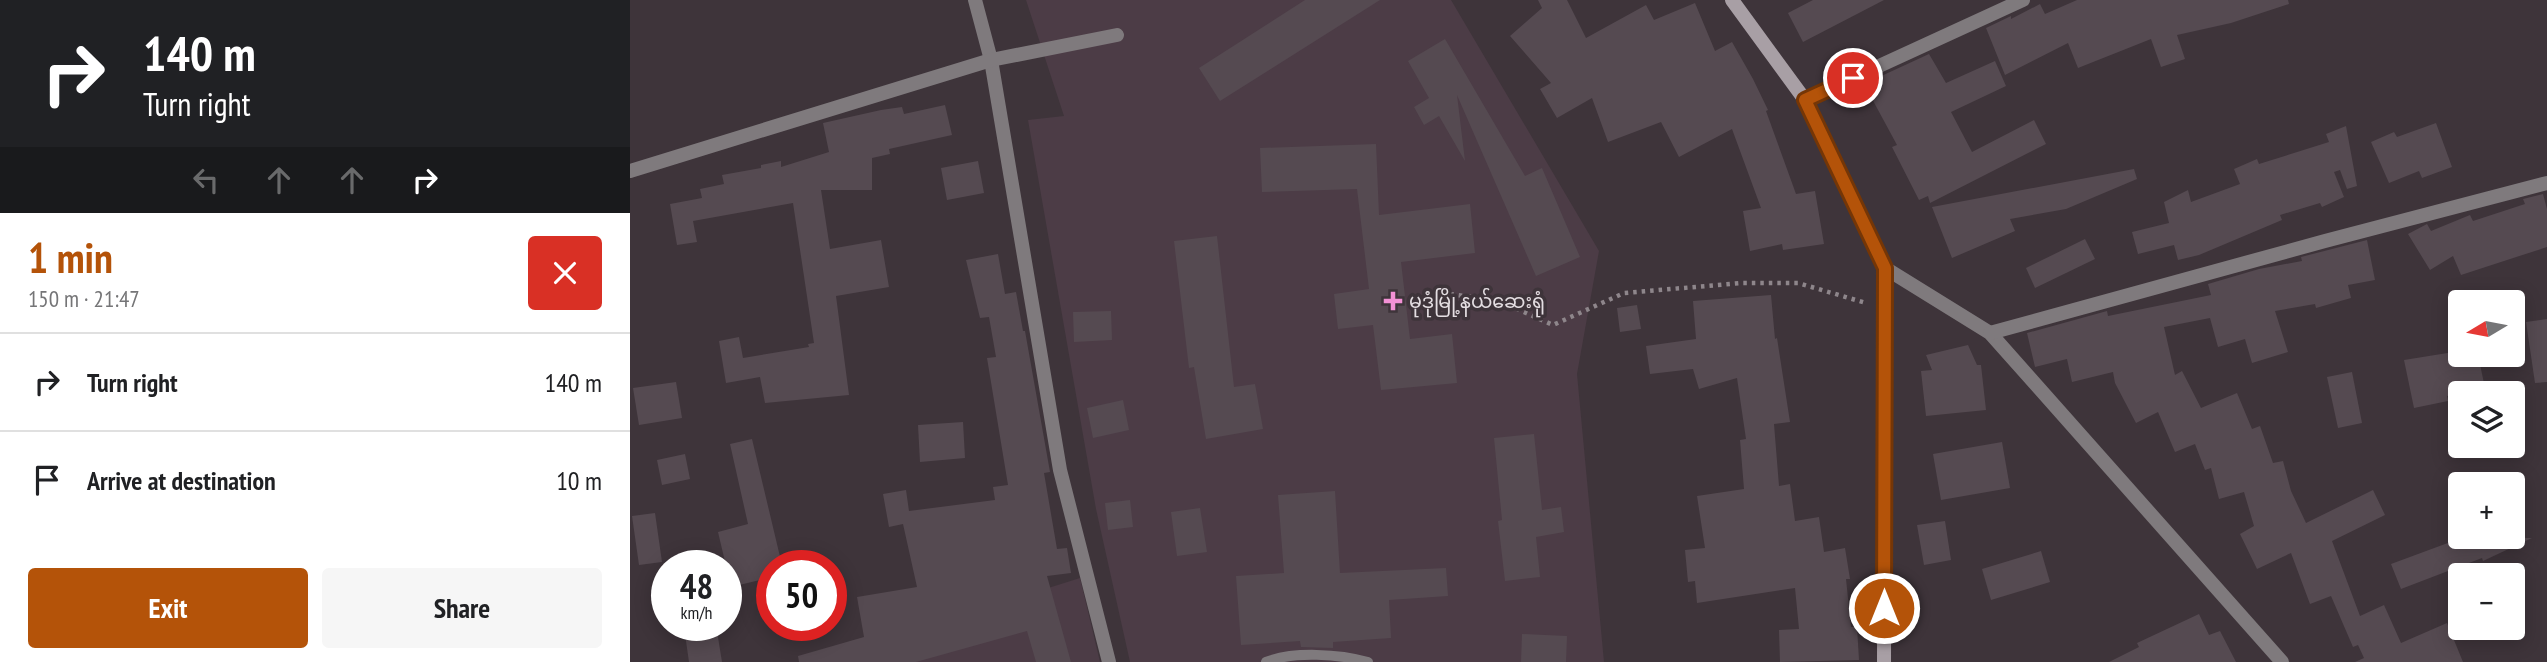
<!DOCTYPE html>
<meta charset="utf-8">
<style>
body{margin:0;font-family:"PT Sans Narrow","Noto Sans Myanmar",sans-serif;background:#f6f6f6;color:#202124;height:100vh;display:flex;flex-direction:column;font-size:26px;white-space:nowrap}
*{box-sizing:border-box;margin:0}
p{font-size:23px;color:#757577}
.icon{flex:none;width:38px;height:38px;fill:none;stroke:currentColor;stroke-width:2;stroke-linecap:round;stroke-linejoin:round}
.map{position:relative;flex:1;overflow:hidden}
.panel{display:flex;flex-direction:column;background:#fff;width:630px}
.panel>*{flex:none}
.hud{background:#202124;color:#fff;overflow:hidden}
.needle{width:46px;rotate:260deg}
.controls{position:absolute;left:1818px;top:290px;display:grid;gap:14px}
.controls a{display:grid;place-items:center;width:77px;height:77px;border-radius:7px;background:#fff;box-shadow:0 4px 18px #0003;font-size:35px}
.speed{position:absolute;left:21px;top:550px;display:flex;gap:14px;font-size:35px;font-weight:700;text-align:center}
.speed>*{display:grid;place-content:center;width:91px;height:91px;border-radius:50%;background:#fff;box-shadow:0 4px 18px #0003;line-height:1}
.speed small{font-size:18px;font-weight:400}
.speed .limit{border:10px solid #d22;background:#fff;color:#111}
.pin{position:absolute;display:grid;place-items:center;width:60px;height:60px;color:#fff;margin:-30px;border:4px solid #fff;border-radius:50%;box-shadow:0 2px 7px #0007}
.me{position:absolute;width:77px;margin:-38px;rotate:0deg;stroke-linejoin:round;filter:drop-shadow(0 0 5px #0008)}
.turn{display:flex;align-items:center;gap:24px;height:147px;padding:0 28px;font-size:32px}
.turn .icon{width:91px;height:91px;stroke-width:2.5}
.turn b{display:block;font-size:49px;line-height:60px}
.lanes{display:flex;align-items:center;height:66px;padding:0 28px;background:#0003;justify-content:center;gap:35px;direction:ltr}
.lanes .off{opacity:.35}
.round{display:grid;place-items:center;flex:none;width:74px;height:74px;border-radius:7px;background:#f6f6f6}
.overview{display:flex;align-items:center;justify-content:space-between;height:119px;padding:0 28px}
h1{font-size:42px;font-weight:700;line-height:52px;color:#b45309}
.button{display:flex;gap:14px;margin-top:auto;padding:14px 28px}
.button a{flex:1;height:80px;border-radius:7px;background:#b45309;color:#fff;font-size:28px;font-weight:700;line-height:80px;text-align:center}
.button a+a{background:#f6f6f6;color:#202124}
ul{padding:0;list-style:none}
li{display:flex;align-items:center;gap:21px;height:98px;padding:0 28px;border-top:2px solid #e0e0e0}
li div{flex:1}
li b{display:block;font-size:26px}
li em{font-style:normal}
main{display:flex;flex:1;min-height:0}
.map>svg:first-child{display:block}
.built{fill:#4c3c46}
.building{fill:#554a51}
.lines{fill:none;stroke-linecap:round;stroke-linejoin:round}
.path{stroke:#8e868b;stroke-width:4.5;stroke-dasharray:3.5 5;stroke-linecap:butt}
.lane{stroke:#7f7a7d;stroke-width:10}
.street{stroke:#7f7a7d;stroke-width:14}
.secondary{stroke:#a89fa5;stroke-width:14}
.route-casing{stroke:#753606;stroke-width:18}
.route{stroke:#b45309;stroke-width:12}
.poi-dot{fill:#f391d5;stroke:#3e343a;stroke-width:2.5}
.labels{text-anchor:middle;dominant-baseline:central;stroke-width:7;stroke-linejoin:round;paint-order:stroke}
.poi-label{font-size:19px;fill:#e4dee2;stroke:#3e343a;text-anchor:start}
</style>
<main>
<section class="panel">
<div class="hud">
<div class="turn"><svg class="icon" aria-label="right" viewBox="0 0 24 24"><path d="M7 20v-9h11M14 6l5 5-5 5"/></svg><div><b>140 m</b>Turn right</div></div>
<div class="lanes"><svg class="icon off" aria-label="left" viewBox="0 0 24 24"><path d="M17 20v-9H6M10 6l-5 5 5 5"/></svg><svg class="icon off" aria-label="ahead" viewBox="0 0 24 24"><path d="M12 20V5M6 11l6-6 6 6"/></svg><svg class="icon off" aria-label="ahead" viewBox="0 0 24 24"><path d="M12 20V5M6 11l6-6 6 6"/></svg><svg class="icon" aria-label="right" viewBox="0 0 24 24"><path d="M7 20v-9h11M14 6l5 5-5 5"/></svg></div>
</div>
<div class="overview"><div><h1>1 min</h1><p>150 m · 21:47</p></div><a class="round" style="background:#d93025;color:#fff"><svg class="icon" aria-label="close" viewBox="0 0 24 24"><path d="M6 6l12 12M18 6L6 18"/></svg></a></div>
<ul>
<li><svg class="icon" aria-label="right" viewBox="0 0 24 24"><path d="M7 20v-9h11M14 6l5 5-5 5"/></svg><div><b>Turn right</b></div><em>140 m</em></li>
<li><svg class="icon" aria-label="arrive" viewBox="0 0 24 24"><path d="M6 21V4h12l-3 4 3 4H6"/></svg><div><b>Arrive at destination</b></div><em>10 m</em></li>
</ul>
<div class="button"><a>Exit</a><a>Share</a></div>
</section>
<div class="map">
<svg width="1917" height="662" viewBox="0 0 1917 662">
<rect width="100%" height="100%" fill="#3e343a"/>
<!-- built -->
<g class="built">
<path d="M 396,0 L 821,0 L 969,251 L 947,374 L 974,662 L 500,662 L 466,509 L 398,120 L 434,116 Z"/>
<path d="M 450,578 L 470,662 L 183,662 Z"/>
</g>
<!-- building -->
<g class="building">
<path d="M 675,0 L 750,0 L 590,101 L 569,68 Z"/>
<path d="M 908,0 L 937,0 L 956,38 L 1016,5 L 1024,20 L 1065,3 L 1085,51 L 1102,42 L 1123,79 L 1138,110 L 1136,111 L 1166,194 L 1185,191 L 1194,244 L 1153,250 L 1152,244 L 1120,251 L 1113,211 L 1131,208 L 1102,129 L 1049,157 L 1031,122 L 978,142 L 962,98 L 927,118 L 910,89 L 921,83 L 880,36 L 912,8 Z"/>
<path d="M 1183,0 L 1254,0 L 1173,42 L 1158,13 Z"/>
<path d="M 1447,0 L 1658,0 L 1659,4 L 1601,23 L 1547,35 L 1555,59 L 1531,67 L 1521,39 L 1448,68 L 1438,43 L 1375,75 L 1356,28 L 1381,16 L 1381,19 L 1410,4 L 1415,14 Z"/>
<path d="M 815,39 L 895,176 L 912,168 L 950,257 L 906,276 L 827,95 L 835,161 L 809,116 L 794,125 L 784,107 L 799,98 L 778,61 Z"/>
<path d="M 1299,54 L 1316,83 L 1365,61 L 1376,86 L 1321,112 L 1342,152 L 1404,120 L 1416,144 L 1300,203 L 1298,196 L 1289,200 L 1262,147 L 1267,145 L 1234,84 Z"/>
<path d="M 315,105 L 322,135 L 259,149 L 260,154 L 242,158 L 242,190 L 191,190 L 200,249 L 251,240 L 259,287 L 206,296 L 219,395 L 135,403 L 130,377 L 96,383 L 89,341 L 109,337 L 113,358 L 179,347 L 178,344 L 184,343 L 163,203 L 63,221 L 67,242 L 47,245 L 40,204 L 72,198 L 70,189 L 94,184 L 92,175 L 131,168 L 131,165 L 151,161 L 151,167 L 199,152 L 193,123 L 251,110 L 272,107 L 274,114 Z"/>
<path d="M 1806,123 L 1822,167 L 1792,178 L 1789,171 L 1759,183 L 1741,142 L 1764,132 L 1767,137 Z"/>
<path d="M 1716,126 L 1727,186 L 1717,189 L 1710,170 L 1704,172 L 1714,197 L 1692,207 L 1690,203 L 1650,215 L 1652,220 L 1569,255 L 1548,260 L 1544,245 L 1508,254 L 1502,232 L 1539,223 L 1534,202 L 1558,190 L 1561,202 L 1610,184 L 1604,169 L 1627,159 L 1629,164 L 1699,142 L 1696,134 Z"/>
<path d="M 746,144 L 749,215 L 840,204 L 845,253 L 771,262 L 780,339 L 822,334 L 827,383 L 751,390 L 743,325 L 708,329 L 704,294 L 739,289 L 727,189 L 632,192 L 630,148 Z"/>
<path d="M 348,161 L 354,193 L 317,200 L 311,168 Z"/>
<path d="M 1504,169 L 1507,179 L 1436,209 L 1380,219 L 1385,231 L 1322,258 L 1302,207 Z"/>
<path d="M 1913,194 L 1917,209 L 1917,247 L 1831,275 L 1823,256 L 1800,270 L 1778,234 L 1797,224 L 1801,231 L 1840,215 L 1843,221 L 1895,204 L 1893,199 Z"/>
<path d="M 587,236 L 604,387 L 625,384 L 633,429 L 576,439 L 564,367 L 559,368 L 544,241 Z"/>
<path d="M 1455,239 L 1465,259 L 1405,288 L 1396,268 Z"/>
<path d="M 1737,240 L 1745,280 L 1718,285 L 1721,298 L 1686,308 L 1685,304 L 1645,311 L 1658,352 L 1622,363 L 1615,339 L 1588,347 L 1580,318 L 1534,327 L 1545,375 L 1552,371 L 1571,408 L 1607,393 L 1622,429 L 1630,426 L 1643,463 L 1653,461 L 1661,491 L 1676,523 L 1743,490 L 1755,515 L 1702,541 L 1730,616 L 1754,605 L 1771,643 L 1817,623 L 1833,662 L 1725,662 L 1734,658 L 1728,645 L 1723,647 L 1701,596 L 1680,604 L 1661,553 L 1627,569 L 1610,534 L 1624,526 L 1614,492 L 1589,499 L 1581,468 L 1575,470 L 1565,444 L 1545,452 L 1528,412 L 1506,423 L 1485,383 L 1483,372 L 1442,382 L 1437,359 L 1405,367 L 1397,333 L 1477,311 L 1478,316 L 1581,295 L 1578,284 L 1629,269 L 1672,261 L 1671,257 Z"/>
<path d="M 368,254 L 375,294 L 386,292 L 393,331 L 395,331 L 420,472 L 414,473 L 427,549 L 437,548 L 441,573 L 417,576 L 441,662 L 406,662 L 397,631 L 286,662 L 169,662 L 168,656 L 234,637 L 227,597 L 287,587 L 273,524 L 259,527 L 253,494 L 276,490 L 279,511 L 365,500 L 363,487 L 378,485 L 357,358 L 366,357 L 359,317 L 350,318 L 336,260 Z"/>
<path d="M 1141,295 L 1145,339 L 1147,338 L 1160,422 L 1144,424 L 1149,486 L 1160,484 L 1165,521 L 1189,517 L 1194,552 L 1215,548 L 1220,579 L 1216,579 L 1221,627 L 1227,627 L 1229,660 L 1150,662 L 1149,630 L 1169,629 L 1165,588 L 1067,603 L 1065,581 L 1058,582 L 1055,550 L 1075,548 L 1067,496 L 1114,489 L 1110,440 L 1116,439 L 1107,378 L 1069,389 L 1063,369 L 1020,374 L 1016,346 L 1066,339 L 1063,301 Z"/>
<path d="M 1007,305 L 1011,329 L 990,332 L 987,308 Z"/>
<path d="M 481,311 L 482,340 L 444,342 L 443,312 Z"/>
<path d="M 1917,319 L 1917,382 L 1905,383 L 1896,322 Z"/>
<path d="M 1338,345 L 1347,365 L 1351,365 L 1356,410 L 1296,416 L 1291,371 L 1302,370 L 1296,355 Z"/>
<path d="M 1830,351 L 1830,355 L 1848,355 L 1855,388 L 1817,396 L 1818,401 L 1784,408 L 1774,360 Z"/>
<path d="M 1722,372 L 1732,423 L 1708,428 L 1697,377 Z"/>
<path d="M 46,382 L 52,418 L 9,425 L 3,388 Z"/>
<path d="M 493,400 L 499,430 L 463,438 L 457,408 Z"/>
<path d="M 333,422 L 335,458 L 290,462 L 288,425 Z"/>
<path d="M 904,434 L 912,510 L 931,507 L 934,532 L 906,537 L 910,577 L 875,581 L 868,521 L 872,520 L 864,438 Z"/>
<path d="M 122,439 L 152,565 L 142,565 L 142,577 L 101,587 L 88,532 L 118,524 L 100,444 Z"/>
<path d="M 1372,442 L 1380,488 L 1311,500 L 1303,454 Z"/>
<path d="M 55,454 L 60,479 L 32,485 L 27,460 Z"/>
<path d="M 705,491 L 710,573 L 816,568 L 818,596 L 759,600 L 761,638 L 703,642 L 703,648 L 671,647 L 670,641 L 611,645 L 606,576 L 654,573 L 648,495 Z"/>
<path d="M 500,500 L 503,527 L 478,530 L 475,503 Z"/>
<path d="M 570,508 L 577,552 L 547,556 L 541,512 Z"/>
<path d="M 25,513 L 32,562 L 9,565 L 2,516 Z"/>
<path d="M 1315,521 L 1321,560 L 1294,565 L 1287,525 Z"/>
<path d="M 1834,537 L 1902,538 L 1853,561 L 1852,558 L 1771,589 L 1761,564 Z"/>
<path d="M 1411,551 L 1420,582 L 1361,600 L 1352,569 Z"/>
<path d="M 1569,614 L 1579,635 L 1590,631 L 1606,662 L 1479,662 L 1509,647 L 1507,643 Z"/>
<path d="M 70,625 L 86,625 L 92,662 L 59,662 L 54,627 Z"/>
<path d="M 892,634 L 937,636 L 936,662 L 891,662 Z"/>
</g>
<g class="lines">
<!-- path -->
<path class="path" d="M 795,291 L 867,300 L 923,325 L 994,293 L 1112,283 L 1168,283 L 1236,303"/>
<!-- lane -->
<path class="lane" d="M 636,662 C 663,651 710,654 738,662"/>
<!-- street -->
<g class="street">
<path d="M 345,0 L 361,60 L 430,470 L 479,662"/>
<path d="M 1175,100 L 1393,0"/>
<path d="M 0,171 L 361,60 L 487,35"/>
<path d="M 1255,268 L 1360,333 L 1652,662"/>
<path d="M 1360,333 L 1695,241 L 1917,183"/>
</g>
<!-- secondary -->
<path class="secondary" d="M 1102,0 L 1175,100 L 1255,268 L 1254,662"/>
</g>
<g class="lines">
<!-- route casing -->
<g class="route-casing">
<path id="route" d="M 1223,78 L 1175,100 L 1255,268 L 1254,608"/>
</g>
<!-- route -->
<use href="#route" class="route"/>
</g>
<!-- markers -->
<path class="poi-dot" d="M759.5 290.5h7v7h7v7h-7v7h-7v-7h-7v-7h7z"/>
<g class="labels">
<!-- poi labels -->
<g class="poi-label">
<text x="779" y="301">မုဒုံမြို့နယ်ဆေးရုံ</text>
</g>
</g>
</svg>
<div class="controls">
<a><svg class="needle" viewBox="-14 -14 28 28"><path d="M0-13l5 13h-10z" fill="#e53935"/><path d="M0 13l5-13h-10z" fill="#757577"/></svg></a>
<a><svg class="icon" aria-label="layers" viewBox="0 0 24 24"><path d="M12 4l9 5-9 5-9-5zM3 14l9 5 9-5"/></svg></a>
<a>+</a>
<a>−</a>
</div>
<div class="speed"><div>48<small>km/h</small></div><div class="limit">50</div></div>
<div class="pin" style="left:1223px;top:78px;background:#d93025"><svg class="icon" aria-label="arrive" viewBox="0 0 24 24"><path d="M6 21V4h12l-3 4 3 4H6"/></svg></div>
<svg class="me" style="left:1254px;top:608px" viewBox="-20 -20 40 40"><circle r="17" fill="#b45309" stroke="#fff" stroke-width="3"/><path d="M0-11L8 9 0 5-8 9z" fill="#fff"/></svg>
</div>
</main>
